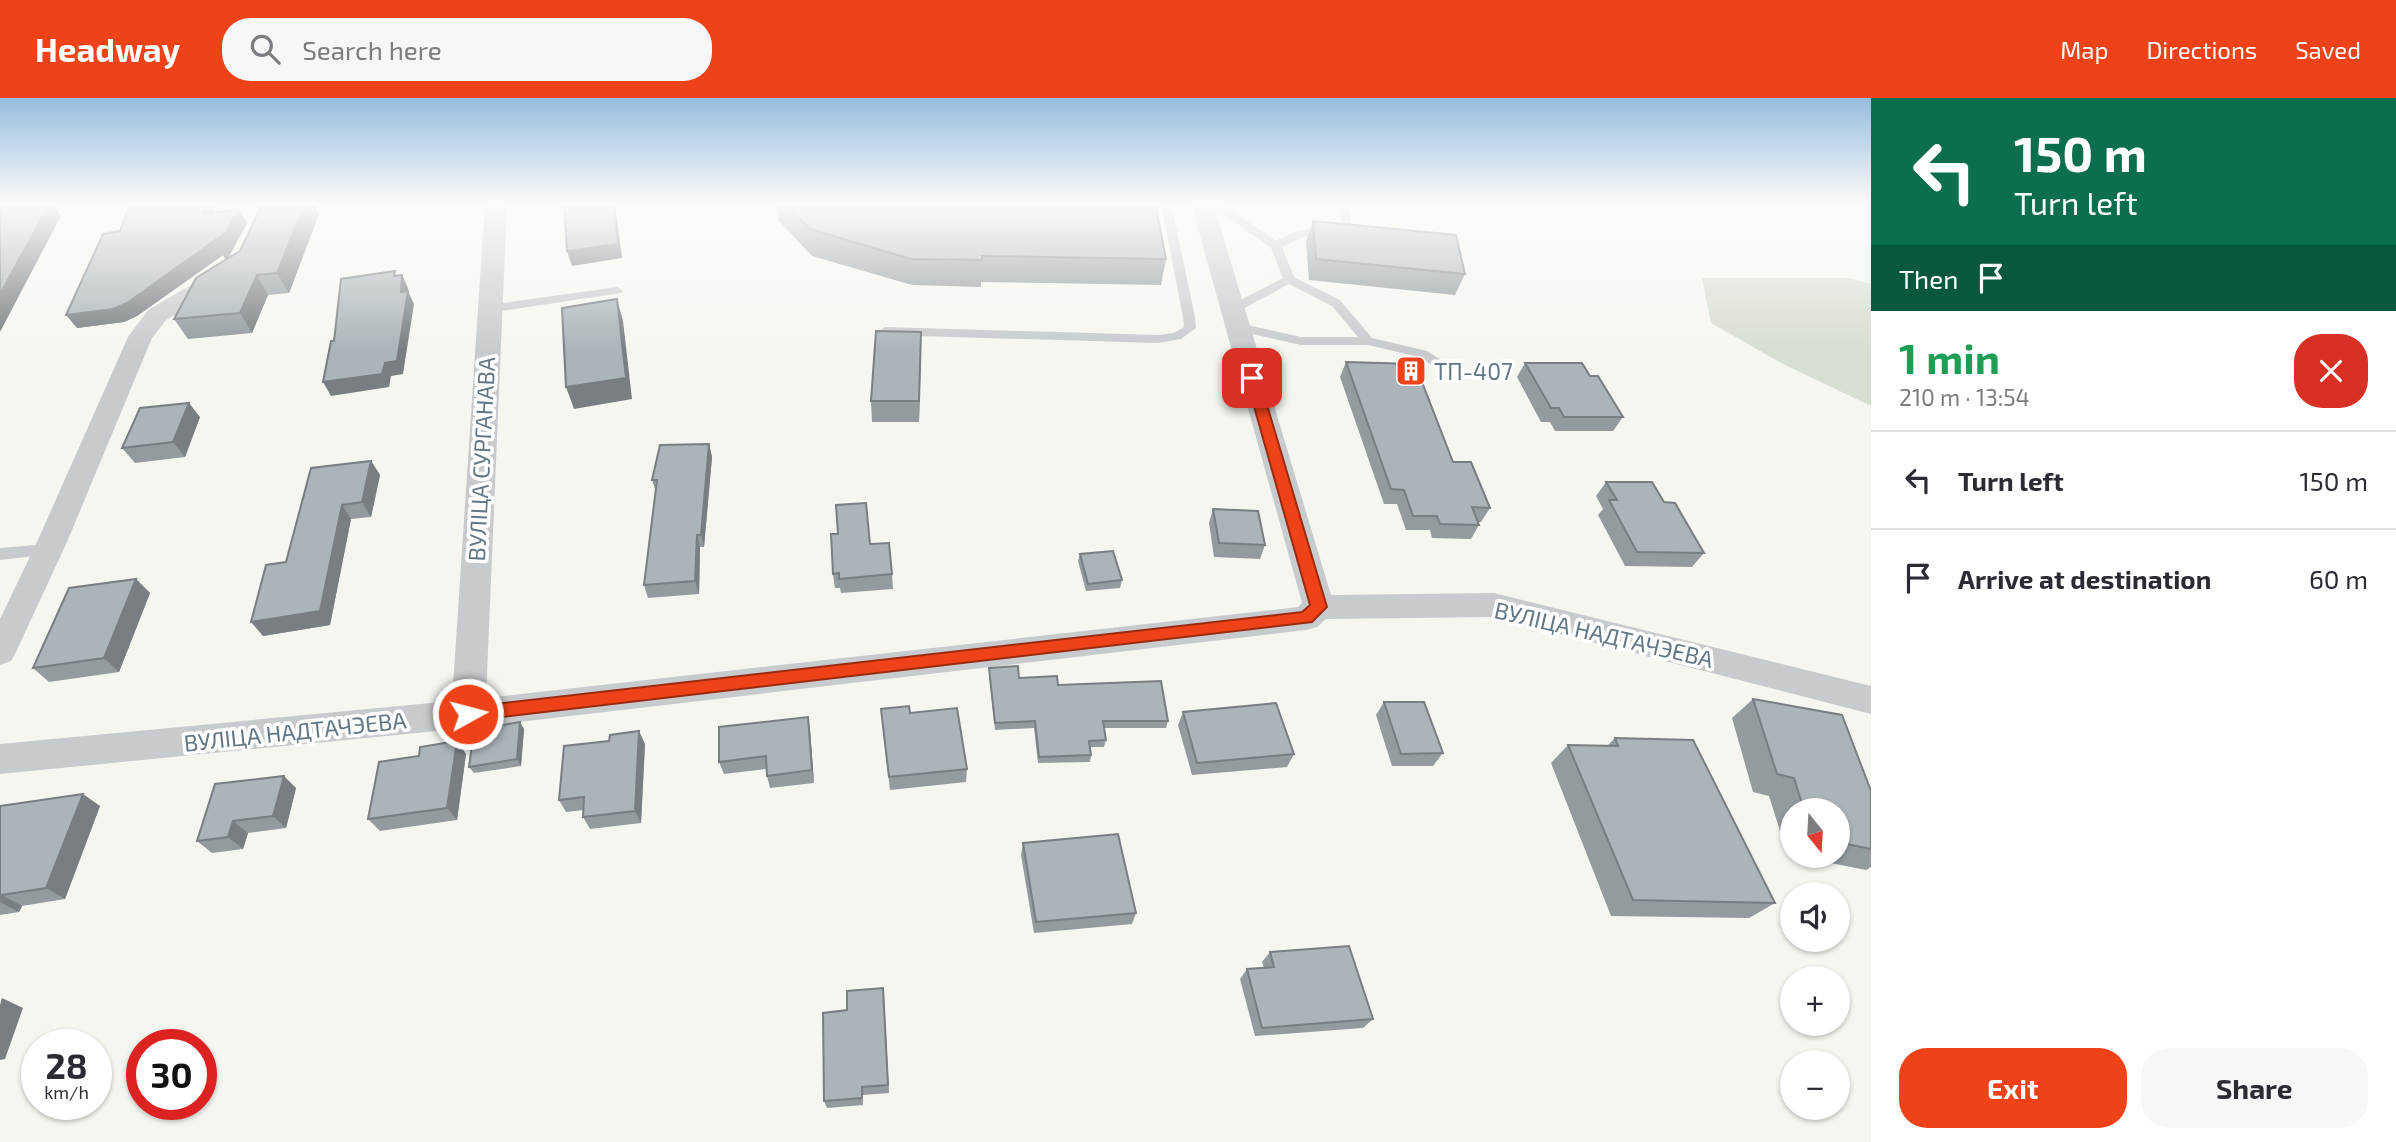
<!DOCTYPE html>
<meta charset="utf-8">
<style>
body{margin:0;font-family:"Exo 2",sans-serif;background:#f7f7f7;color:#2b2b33;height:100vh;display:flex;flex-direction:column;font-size:26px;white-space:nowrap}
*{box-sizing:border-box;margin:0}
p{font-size:23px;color:#7c7c81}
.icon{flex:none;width:38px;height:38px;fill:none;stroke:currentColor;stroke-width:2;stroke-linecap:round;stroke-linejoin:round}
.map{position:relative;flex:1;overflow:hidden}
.drawer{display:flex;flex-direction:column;background:#fff;width:525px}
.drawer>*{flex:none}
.guide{background:#0b6e4f;color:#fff;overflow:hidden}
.needle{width:46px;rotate:162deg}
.controls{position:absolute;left:1780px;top:700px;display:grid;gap:14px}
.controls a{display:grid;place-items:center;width:70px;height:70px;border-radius:50%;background:#fff;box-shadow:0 2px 5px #0004;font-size:35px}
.speed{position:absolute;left:21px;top:931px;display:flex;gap:14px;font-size:35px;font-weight:700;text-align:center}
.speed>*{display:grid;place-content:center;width:91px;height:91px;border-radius:50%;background:#fff;box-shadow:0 2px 5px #0004;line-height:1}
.speed small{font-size:18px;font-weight:400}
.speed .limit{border:10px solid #d22;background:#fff;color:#111}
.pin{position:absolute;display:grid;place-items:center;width:60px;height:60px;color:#fff;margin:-30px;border-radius:14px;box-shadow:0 4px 10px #0006}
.me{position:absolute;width:77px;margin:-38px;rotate:83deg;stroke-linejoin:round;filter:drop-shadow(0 0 5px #0008)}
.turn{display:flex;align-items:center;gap:24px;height:147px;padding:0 28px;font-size:32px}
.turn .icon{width:91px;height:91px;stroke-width:2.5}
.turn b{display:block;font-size:49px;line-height:60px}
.then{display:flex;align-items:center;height:66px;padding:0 28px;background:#0003;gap:14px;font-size:26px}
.round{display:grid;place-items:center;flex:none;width:74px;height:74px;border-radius:28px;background:#f7f7f7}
.head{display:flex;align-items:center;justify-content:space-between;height:119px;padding:0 28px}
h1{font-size:42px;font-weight:700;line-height:52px;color:#1e9e55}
.action{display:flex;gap:14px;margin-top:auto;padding:14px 28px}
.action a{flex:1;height:80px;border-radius:28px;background:#ef4218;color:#fff;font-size:28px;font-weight:700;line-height:80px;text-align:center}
.action a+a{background:#f7f7f7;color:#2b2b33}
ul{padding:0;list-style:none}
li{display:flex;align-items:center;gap:21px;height:98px;padding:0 28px;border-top:2px solid #e1e1e2}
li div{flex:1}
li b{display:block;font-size:26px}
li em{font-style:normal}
header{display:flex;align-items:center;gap:42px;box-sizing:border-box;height:98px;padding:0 35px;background:#ef4218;color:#fff}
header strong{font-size:33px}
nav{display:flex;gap:38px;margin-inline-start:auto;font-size:24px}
.search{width:490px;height:63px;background:#f7f7f7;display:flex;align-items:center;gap:18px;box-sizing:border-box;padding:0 24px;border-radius:28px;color:#7c7c81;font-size:26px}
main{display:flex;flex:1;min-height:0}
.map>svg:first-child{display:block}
.green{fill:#d7ded2}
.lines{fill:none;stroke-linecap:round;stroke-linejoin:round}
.lane{fill:#c8cbce;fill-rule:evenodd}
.street{fill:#c8cbce;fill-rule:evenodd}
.wall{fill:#939b9f}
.shaded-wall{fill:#787e82}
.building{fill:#abb4b9;stroke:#787e82;stroke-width:2}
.route{fill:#ef4218;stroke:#9b2b10;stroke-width:2}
.labels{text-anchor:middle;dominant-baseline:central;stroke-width:7;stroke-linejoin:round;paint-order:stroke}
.poi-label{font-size:23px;fill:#627785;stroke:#fff;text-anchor:start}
.street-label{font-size:23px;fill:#627785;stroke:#fff}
</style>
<header>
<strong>Headway</strong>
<div class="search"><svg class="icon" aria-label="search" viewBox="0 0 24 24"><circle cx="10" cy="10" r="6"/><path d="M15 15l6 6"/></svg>Search here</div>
<nav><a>Map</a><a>Directions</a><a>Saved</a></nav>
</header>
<main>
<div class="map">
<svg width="1871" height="1044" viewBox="0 0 1871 1044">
<rect width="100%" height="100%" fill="#f6f6f1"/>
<!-- green -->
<path class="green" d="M 1702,180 L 1848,180 L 1871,186 L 1871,308 L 1783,266 L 1711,225 Z"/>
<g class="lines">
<!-- lane -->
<g class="lane">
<path d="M 1161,105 L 1171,105 L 1195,219 L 1196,230 L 1181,241 L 1158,245 L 885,237 L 879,233 L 885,229 L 1158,237 L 1174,235 L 1184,229 L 1183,219 Z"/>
<path d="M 1208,105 L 1221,105 L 1276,143 L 1297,133 L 1342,125 L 1339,105 L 1349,105 L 1352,130 L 1305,138 L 1282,149 L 1294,179 L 1340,202 L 1372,240 L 1427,253 L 1449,267 L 1449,273 L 1441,273 L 1419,259 L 1368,247 L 1301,247 L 1234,232 L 1232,229 L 1238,225 L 1301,239 L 1358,239 L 1332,208 L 1289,186 L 1237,214 L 1229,214 L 1229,208 L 1283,180 L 1271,150 Z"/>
<path d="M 617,189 L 623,193 L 621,195 L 489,215 L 483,211 L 489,207 Z"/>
<path d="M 48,446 L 55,452 L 53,456 L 0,462 L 0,450 Z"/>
</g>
<!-- street -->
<g class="street">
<path d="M 485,105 L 507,105 L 486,600 L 1298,509 L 1302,505 L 1191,105 L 1213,105 L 1331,497 L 1494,495 L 1871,588 L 1871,616 L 1494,519 L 1326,521 L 1317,529 L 1306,532 L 468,630 L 0,676 L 0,646 L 452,603 Z"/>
<path d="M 220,173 L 228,175 L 232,180 L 228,185 L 166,222 L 152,240 L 67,444 L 16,554 L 11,563 L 0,567 L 0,521 L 37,444 L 128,239 L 148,212 L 212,175 Z"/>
</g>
</g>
<!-- wall -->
<g class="wall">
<path d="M 216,105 L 214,114 L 239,111 L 247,125 L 228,161 L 240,153 L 263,105 L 313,105 L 319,116 L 289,195 L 268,197 L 252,235 L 188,241 L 174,221 L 226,162 L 223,157 L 137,218 L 124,224 L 77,230 L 120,133 Z"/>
<path d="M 777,105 L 997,105 L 997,108 L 1055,109 L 1055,105 L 1155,105 L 1166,161 L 1161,187 L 981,184 L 981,189 L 912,187 L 812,158 L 779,123 Z"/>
<path d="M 1313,123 L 1465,176 L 1455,197 L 1309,182 L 1306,144 Z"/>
<path d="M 921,234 L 919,324 L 872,324 L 871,303 Z"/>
<path d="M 1346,264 L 1453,364 L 1490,410 L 1481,424 L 1478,424 L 1479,427 L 1471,441 L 1432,440 L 1430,432 L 1406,432 L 1397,406 L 1384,406 L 1340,279 Z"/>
<path d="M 1525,265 L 1590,278 L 1623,319 L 1613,333 L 1555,333 L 1550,324 L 1541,324 L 1517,279 Z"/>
<path d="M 200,319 L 185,359 L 135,365 L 122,350 Z"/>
<path d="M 709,346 L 712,359 L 704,449 L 700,449 L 699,496 L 648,500 L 644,487 L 656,394 L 652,382 Z"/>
<path d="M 371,363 L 380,377 L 371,419 L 351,421 L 330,527 L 263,538 L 286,464 Z"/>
<path d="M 1606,384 L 1664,404 L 1704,455 L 1692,469 L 1625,468 L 1598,417 L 1603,411 L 1596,398 Z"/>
<path d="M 1213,411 L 1265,447 L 1260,461 L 1214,459 L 1209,425 Z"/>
<path d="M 870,446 L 892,476 L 893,491 L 841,495 L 840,490 L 835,490 L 833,476 Z"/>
<path d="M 1080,456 L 1122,482 L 1120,490 L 1086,493 L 1078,463 Z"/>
<path d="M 136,481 L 150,495 L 119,574 L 49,584 L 33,570 Z"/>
<path d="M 989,570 L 1019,580 L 1058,587 L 1168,623 L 1166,630 L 1104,630 L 1106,642 L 1104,649 L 1090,649 L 1091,657 L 1090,664 L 1038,665 L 1034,630 L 995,632 L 989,577 Z"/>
<path d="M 1753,601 L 1871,693 L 1871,769 L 1866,772 L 1815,762 L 1814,758 L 1838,758 L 1838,712 L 1792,712 L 1792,738 L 1781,736 L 1769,698 L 1753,694 L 1732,620 Z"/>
<path d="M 1384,604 L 1443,655 L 1433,668 L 1392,668 L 1376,617 Z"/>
<path d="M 1183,614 L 1294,656 L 1287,669 L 1192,677 L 1178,627 Z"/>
<path d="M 882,624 L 967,671 L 966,684 L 890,692 Z"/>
<path d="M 524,631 L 521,668 L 474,675 L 469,669 Z"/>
<path d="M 810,632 L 814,685 L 770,690 L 767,678 L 766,671 L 724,676 L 719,664 Z"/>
<path d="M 1615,640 L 1775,805 L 1749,820 L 1611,818 L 1551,665 L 1568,647 L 1607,648 Z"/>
<path d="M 609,643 L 645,646 L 641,725 L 590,731 L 583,719 L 583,712 L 566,714 L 559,702 Z"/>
<path d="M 466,656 L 457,722 L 380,733 L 368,721 L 419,658 Z"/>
<path d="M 215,686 L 296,690 L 286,730 L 248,735 L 243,751 L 212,755 L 197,743 Z"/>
<path d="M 0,708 L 100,708 L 65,801 L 22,808 L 19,814 L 0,817 Z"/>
<path d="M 1023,745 L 1136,815 L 1132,826 L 1034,835 L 1021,757 Z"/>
<path d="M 1270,854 L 1373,921 L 1363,930 L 1255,938 L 1240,881 L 1247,871 L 1264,870 L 1262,864 Z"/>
<path d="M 884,899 L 889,995 L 863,997 L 863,1007 L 827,1010 L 824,1003 L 847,912 Z"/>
</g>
<!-- shaded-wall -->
<g class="shaded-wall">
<path d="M 50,105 L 52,105 L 61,118 L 0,234 L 0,196 Z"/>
<path d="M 205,105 L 216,105 L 210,129 L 202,116 Z"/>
<path d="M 305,105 L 313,105 L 319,116 L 289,195 L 277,175 Z"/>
<path d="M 613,105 L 615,105 L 622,160 L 572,168 L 567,153 Z"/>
<path d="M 239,111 L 247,125 L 226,163 L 223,157 L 137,218 L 124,224 L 77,230 L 66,217 Z"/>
<path d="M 257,177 L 268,197 L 252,235 L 240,215 Z"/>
<path d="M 402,177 L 408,190 L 408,197 L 408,193 L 414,206 L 403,276 L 391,278 L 389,289 L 331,298 L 323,284 Z"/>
<path d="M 617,201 L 623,223 L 632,301 L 574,311 L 566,289 Z"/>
<path d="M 921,234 L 921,255 L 919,324 L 919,303 Z"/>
<path d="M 189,305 L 200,319 L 185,359 L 173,344 Z"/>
<path d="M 709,346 L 712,359 L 704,449 L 701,437 Z"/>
<path d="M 371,363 L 380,377 L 371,419 L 362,404 Z"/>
<path d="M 342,407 L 351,421 L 330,527 L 263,538 L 251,524 Z"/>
<path d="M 697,437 L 700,449 L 699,496 L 695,483 Z"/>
<path d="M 136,481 L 150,495 L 119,574 L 104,560 Z"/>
<path d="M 808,619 L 810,632 L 814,685 L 812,672 Z"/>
<path d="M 520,624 L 524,631 L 521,668 L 517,661 Z"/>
<path d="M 639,633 L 645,646 L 641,725 L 635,713 Z"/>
<path d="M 457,643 L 466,656 L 457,722 L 447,710 Z"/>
<path d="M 284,678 L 296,690 L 286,730 L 273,718 Z"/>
<path d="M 83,696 L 100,708 L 65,801 L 46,790 Z"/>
<path d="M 233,723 L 248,735 L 243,751 L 228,739 Z"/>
<path d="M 2,797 L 22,808 L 19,814 L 0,804 Z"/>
<path d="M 883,890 L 884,899 L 889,995 L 888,987 Z"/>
<path d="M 2,900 L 23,910 L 5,961 L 0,962 L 0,907 Z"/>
</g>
<!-- building -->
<g class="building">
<path d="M 35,105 L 50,105 L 0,196 L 0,110 Z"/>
<path d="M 130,105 L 205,105 L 202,116 L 239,111 L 218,149 L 225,135 L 127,205 L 113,211 L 66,217 L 103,136 L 120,133 Z"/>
<path d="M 263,105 L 305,105 L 277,175 L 257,177 L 240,215 L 174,221 L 196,180 L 240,153 Z"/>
<path d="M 564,105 L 613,105 L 618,146 L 567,153 Z"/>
<path d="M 784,105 L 997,105 L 997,108 L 1059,109 L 1059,105 L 1155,105 L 1166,161 L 982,158 L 982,162 L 911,161 L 810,131 Z"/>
<path d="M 1313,123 L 1456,137 L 1465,176 L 1316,161 Z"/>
<path d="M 395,173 L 394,178 L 402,177 L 401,194 L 408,193 L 397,263 L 385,265 L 382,276 L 323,284 L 331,243 L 334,243 L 341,181 Z"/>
<path d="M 617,201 L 626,280 L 566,289 L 562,210 Z"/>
<path d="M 876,233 L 921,234 L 919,303 L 871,303 Z"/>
<path d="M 1346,264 L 1415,266 L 1453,364 L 1471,364 L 1490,410 L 1472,409 L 1479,427 L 1440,426 L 1437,418 L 1413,418 L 1404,392 L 1391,391 Z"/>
<path d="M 1525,265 L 1582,265 L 1590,278 L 1598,278 L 1623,319 L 1564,319 L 1559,310 L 1551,310 Z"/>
<path d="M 189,305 L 173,344 L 122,350 L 140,310 Z"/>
<path d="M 709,346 L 701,437 L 697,437 L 695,483 L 644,487 L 657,382 L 652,382 L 660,347 Z"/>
<path d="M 371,363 L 362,404 L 342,407 L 320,513 L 251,524 L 266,467 L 286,464 L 311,370 Z"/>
<path d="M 1606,384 L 1652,384 L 1664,404 L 1675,405 L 1704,455 L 1637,454 L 1609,402 L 1617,402 Z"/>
<path d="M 866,405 L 870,446 L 889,445 L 892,476 L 839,481 L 839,475 L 833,476 L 831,436 L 838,436 L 836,407 Z"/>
<path d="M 1213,411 L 1258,413 L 1265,447 L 1219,445 Z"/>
<path d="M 1113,453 L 1122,482 L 1088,486 L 1080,456 Z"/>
<path d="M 136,481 L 104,560 L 33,570 L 69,490 Z"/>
<path d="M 1018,568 L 1019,580 L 1057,578 L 1058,587 L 1161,583 L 1168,623 L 1103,623 L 1106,642 L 1089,643 L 1091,657 L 1039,659 L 1035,623 L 995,625 L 989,570 Z"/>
<path d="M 1753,601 L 1842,617 L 1871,693 L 1871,751 L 1842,745 L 1838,733 L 1838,712 L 1804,712 L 1794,680 L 1777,676 Z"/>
<path d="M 1384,604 L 1424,604 L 1443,655 L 1401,656 Z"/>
<path d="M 1276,605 L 1294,656 L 1197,665 L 1183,614 Z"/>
<path d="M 909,608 L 910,615 L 957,610 L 967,671 L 889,679 L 881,611 Z"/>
<path d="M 808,619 L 812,672 L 767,678 L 766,658 L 719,664 L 719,629 Z"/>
<path d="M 520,624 L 517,661 L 469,669 L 474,632 Z"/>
<path d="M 639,633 L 635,713 L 583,719 L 584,699 L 559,702 L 564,648 L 609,643 L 610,637 Z"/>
<path d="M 1615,640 L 1693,642 L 1775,805 L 1633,802 L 1568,647 L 1618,648 Z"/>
<path d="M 457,643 L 447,710 L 368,721 L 379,664 L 419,658 L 420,649 Z"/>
<path d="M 284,678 L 273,718 L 233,723 L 228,739 L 197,743 L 215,686 Z"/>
<path d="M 83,696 L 46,790 L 2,797 L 0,801 L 0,708 Z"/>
<path d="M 1118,736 L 1136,815 L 1036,824 L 1023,745 Z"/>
<path d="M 1349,848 L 1373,921 L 1262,930 L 1247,871 L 1274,869 L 1270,854 Z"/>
<path d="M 883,890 L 888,987 L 862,989 L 862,1000 L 824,1003 L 823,915 L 847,912 L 847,893 Z"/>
</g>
<!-- sky -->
<linearGradient id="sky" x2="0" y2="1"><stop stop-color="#97bcde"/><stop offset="0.42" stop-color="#fbfbf9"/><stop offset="1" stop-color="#fbfbf9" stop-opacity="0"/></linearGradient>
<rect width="1871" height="252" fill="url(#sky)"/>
<!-- route -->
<path class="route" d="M 1252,276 L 1259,280 L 1327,509 L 1312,524 L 468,623 L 462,621 L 459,616 L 462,611 L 468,609 L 1302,514 L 1310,507 L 1246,280 Z"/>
<!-- icons -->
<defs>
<g id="building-square" transform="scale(1.575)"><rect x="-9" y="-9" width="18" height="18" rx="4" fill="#ef4218" stroke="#fff"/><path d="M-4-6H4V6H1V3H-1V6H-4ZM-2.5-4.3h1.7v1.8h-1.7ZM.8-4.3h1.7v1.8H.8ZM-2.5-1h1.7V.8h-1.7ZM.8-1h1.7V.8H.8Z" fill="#fff"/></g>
</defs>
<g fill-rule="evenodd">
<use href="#building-square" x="1411" y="273"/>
</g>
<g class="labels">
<!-- poi labels -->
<g class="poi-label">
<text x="1434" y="273">ТП-407</text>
</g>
<!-- street labels -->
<g class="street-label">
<text transform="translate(481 361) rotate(-87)">ВУЛІЦА СУРГАНАВА</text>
<text transform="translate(1604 536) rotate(13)">ВУЛІЦА НАДТАЧЭЕВА</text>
<text transform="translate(295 633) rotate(-6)">ВУЛІЦА НАДТАЧЭЕВА</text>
</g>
</g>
</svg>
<div class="controls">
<a><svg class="needle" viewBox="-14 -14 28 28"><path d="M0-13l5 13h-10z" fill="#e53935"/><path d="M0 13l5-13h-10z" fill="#7c7c81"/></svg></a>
<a><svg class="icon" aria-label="sound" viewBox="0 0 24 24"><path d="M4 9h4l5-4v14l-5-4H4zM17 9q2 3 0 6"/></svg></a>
<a>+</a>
<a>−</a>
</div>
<div class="speed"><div>28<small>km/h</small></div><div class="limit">30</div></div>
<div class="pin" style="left:1252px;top:280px;background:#d93025"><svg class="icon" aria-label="arrive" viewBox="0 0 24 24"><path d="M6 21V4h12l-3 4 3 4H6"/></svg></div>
<svg class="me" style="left:468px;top:616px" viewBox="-20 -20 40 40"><circle r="17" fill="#ef4218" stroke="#fff" stroke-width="3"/><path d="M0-11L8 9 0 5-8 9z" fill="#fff"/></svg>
</div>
<section class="drawer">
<div class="guide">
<div class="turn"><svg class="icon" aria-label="left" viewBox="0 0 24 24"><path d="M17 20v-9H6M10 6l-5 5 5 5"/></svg><div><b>150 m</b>Turn left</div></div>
<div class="then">Then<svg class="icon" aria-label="arrive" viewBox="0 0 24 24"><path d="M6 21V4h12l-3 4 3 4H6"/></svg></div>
</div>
<div class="head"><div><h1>1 min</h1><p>210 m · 13:54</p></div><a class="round" style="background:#d93025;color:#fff"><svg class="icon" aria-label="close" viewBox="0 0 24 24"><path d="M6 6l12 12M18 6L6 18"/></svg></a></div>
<ul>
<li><svg class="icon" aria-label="left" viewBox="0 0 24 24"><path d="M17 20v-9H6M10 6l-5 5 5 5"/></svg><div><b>Turn left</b></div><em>150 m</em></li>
<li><svg class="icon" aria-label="arrive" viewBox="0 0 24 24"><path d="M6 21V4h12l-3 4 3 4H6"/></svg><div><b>Arrive at destination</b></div><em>60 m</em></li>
</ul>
<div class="action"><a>Exit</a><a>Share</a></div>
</section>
</main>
